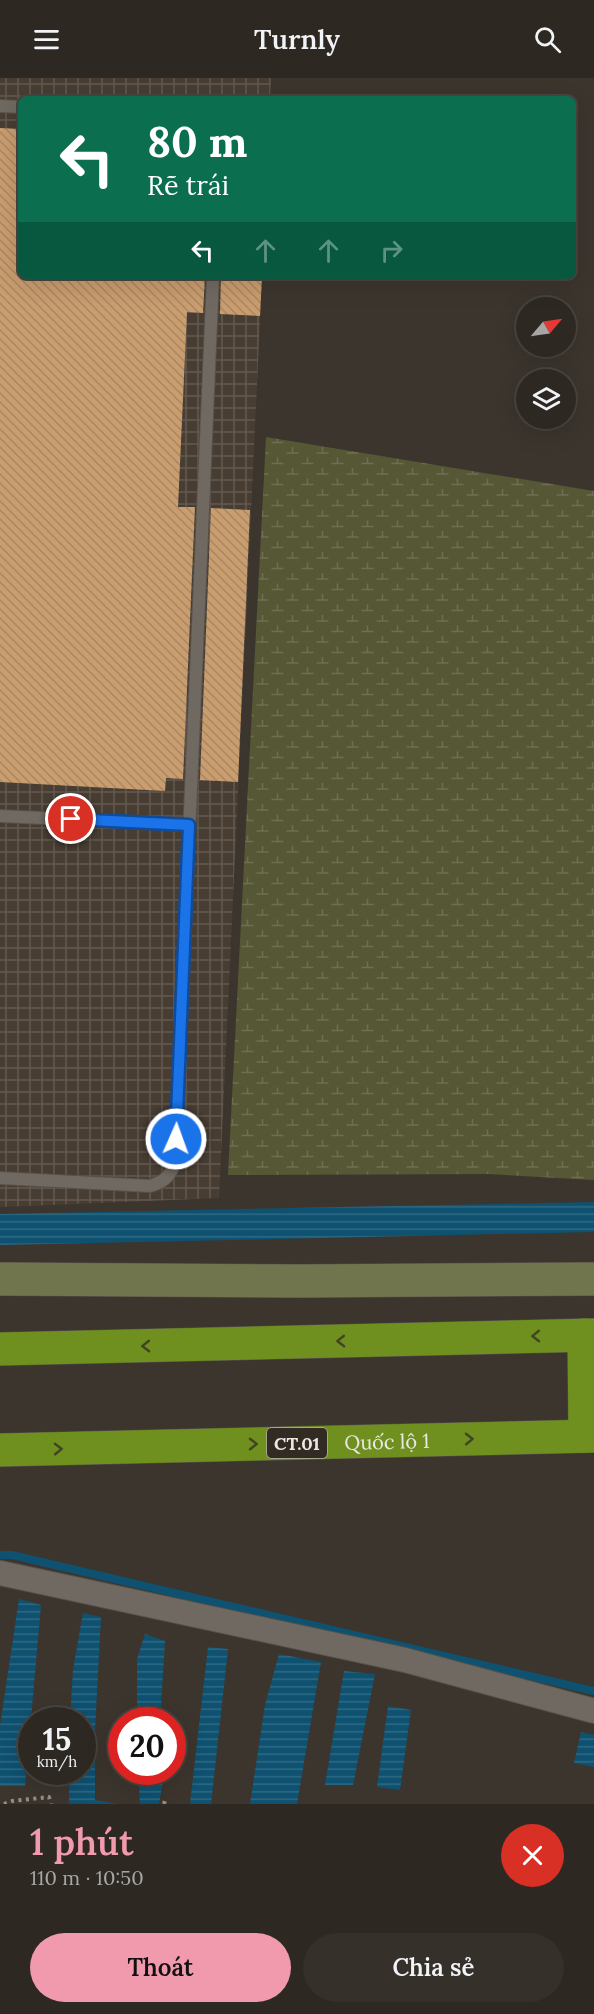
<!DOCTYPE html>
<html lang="vi">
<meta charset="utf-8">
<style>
body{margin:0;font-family:Lora,serif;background:#35302a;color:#f1f3f6;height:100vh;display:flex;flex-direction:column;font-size:22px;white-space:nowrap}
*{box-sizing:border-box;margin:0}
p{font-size:20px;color:#a7a6a5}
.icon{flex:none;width:33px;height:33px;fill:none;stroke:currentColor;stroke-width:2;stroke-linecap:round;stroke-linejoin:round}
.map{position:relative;height:1726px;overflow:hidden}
.side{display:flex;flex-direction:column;background:#2d2822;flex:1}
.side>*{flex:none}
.banner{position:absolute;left:18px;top:18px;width:558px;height:183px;border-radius:9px;box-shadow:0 6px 24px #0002,0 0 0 2px #484440;background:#0b6e4f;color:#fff;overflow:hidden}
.needle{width:39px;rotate:61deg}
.buttons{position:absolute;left:516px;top:219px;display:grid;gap:12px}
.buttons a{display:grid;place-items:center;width:60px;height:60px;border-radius:50%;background:#2d2822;box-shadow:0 6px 24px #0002,0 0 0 2px #484440;font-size:30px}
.speed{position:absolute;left:18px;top:1629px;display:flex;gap:12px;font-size:30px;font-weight:700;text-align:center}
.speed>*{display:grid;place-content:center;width:78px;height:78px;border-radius:50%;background:#2d2822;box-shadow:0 6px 24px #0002,0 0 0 2px #484440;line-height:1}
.speed small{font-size:15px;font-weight:400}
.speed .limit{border:9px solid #d22;background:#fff;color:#111}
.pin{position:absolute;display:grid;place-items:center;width:51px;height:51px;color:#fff;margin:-26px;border:3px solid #fff;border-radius:50%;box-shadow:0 2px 6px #0007}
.me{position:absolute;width:66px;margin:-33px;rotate:2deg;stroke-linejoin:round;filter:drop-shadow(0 0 4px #0008)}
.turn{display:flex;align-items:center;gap:21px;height:126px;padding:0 30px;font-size:27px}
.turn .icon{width:78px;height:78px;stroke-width:2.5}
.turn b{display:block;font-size:42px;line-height:51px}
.lanes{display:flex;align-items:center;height:57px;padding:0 30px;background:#0003;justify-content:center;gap:30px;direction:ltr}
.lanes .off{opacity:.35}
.round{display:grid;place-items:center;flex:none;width:63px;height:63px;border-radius:32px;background:#35302a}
.overview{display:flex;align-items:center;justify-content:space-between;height:102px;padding:0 30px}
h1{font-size:36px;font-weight:600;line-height:45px;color:#f29aad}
.primary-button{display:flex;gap:12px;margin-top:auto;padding:12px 30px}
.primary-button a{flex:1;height:69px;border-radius:36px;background:#f29aad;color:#111;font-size:24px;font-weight:600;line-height:69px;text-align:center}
.primary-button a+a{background:#35302a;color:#f1f3f6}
header{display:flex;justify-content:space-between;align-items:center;height:78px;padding:0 30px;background:#2d2822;font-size:27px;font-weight:600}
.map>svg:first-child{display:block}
.industrial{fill:url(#industrial-grid)}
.wetland{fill:url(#wetland-marsh)}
.water{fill:url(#water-rules)}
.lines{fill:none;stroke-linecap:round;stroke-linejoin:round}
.stream{stroke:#0e5170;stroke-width:8}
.building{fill:url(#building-back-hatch)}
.lane-casing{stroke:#57524b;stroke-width:14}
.street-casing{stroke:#57524b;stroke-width:26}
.secondary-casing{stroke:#57524b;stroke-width:34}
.highway-casing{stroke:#57524b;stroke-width:34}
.path{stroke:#958f89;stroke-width:4;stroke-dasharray:3 4.5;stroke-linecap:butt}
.lane{stroke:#706961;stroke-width:12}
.street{stroke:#706961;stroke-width:24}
.secondary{stroke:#70754d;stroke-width:33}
.highway{stroke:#6f901f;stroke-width:33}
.oneway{stroke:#414423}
.route-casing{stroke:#114b97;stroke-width:15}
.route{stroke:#1a73e8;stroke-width:10}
.labels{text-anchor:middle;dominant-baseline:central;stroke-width:6;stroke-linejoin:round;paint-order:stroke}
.shield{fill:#322b24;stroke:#b4afa9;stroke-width:1.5}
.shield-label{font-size:18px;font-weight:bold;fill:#ece7e2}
.street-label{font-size:20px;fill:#ece7e2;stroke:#322b24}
</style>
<header><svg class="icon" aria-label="menu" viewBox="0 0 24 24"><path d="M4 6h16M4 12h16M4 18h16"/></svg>Turnly<svg class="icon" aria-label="search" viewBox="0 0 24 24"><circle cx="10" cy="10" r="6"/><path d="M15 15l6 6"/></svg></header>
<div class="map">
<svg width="594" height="1726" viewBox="0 0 594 1726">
<defs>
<pattern id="industrial-grid" width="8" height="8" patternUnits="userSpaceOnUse" patternTransform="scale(1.5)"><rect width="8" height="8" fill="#483d32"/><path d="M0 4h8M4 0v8" fill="none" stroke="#63594f"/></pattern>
<pattern id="wetland-marsh" width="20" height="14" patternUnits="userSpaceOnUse" patternTransform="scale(1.5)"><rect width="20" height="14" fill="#555735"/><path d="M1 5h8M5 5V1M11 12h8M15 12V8" fill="none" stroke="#6e6f52"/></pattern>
<pattern id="water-rules" width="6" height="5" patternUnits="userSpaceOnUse" patternTransform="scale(1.5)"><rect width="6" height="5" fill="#0e5170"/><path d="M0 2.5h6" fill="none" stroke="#316a84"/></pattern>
<pattern id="building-back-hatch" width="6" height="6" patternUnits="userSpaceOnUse" patternTransform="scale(1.5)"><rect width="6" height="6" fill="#c99d6e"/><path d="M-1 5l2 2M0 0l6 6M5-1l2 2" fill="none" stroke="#a88764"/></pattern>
</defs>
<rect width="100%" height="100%" fill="#3c352e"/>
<!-- industrial -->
<path class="industrial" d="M 0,0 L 271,0 L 270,21 L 21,21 L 21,198 L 262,198 L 219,1120 L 0,1129 Z"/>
<!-- wetland -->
<path class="wetland" d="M 266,359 L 594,413 L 594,1102 L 488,1096 L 228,1097 Z"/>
<!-- water -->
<g class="water">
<path d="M 594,1124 L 594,1154 L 0,1167 L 0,1136 Z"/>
<path d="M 19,1521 L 41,1527 L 25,1708 L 0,1708 L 0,1648 Z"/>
<path d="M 83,1535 L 101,1539 L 95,1652 L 95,1722 L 118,1726 L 55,1726 L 69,1726 L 69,1694 L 82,1694 L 82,1642 L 70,1642 L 73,1592 Z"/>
<path d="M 145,1556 L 165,1563 L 160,1642 L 137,1642 L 137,1581 Z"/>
<path d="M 208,1569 L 228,1571 L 211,1726 L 190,1726 Z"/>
<path d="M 279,1576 L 321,1584 L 297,1726 L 250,1726 L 265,1627 Z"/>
<path d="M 344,1593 L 375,1596 L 353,1707 L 325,1707 Z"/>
<path d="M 388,1628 L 411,1632 L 400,1712 L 377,1709 Z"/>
<path d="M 581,1654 L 594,1657 L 594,1689 L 574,1685 Z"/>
<path d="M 138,1694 L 157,1694 L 157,1699 L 163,1703 L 159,1726 L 140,1726 Z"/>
</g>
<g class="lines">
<!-- stream -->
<path class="stream" d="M 0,1477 L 12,1477 L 594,1613"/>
</g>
<!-- building -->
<g class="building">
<path d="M 0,50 L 21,51 L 21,198 L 205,198 L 203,235 L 187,234 L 178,429 L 195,429 L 183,701 L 166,700 L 165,713 L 0,704 Z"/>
<path d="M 221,198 L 262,198 L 260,238 L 220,236 Z"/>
<path d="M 211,430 L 250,432 L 238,704 L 200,702 Z"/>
</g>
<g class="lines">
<!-- lane casing -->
<g class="lane-casing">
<g id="lane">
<path d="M 0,28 L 21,29"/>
<path d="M 0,738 L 189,747"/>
<path d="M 0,1100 L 150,1108 C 164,1104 171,1098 175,1083 L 213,198"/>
</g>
</g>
<!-- street casing -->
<g class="street-casing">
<path id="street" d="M 0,1495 L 405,1582 L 594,1633"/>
</g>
<!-- secondary casing -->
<g class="secondary-casing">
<path id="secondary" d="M 0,1201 L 301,1203 L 594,1201"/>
</g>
<!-- highway casing -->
<g class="highway-casing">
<g id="highway">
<path d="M 584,1257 L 585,1358"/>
<path d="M 0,1271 L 594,1257"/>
<path id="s1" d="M 0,1372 L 594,1358"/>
</g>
</g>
<!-- path -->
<g class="path">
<path d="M 4,1726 L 12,1723 L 49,1719 L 51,1726"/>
<path d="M 164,1726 L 166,1719"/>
</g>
<!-- lane -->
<use href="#lane" class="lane"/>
<!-- street -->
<use href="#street" class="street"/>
<!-- secondary -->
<use href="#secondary" class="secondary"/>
<!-- highway -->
<use href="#highway" class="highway"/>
</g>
<!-- one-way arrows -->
<defs><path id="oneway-chevron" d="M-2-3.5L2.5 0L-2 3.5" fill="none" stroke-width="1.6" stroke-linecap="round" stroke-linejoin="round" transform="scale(1.5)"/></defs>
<g class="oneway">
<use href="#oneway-chevron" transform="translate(536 1258) rotate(179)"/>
<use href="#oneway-chevron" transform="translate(341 1263) rotate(179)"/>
<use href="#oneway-chevron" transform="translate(146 1268) rotate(179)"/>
<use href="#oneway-chevron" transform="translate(469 1361) rotate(-1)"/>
<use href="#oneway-chevron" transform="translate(253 1366) rotate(-1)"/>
<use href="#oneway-chevron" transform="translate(58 1371) rotate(-1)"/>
</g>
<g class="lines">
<!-- route casing -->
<g class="route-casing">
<path id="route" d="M 71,741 L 189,747 L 176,1061"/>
</g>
<!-- route -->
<use href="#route" class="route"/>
</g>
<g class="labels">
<!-- shield labels -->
<rect class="shield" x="267" y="1350" width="60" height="30" rx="4.5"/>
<g class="shield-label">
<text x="297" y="1365">CT.01</text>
</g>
<!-- street labels -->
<g class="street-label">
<text stroke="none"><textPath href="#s1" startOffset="387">Quốc lộ 1</textPath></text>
</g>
</g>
</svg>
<div class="buttons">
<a><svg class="needle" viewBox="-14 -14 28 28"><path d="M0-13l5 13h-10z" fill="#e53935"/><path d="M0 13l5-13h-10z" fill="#a7a6a5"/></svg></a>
<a><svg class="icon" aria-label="layers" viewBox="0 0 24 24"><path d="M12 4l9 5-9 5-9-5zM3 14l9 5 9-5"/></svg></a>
</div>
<div class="speed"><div>15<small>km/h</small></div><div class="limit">20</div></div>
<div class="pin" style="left:71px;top:741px;background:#d93025"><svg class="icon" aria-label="arrive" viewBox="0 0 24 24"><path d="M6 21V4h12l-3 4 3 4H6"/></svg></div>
<svg class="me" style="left:176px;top:1061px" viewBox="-20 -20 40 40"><circle r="17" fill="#1a73e8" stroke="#fff" stroke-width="3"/><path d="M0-11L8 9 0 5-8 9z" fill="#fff"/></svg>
<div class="banner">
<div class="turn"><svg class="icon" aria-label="left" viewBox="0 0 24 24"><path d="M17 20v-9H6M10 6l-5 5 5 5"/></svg><div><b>80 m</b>Rẽ trái</div></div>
<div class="lanes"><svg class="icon" aria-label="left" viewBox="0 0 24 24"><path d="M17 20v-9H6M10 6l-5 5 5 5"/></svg><svg class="icon off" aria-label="ahead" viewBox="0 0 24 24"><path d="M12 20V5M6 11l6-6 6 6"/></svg><svg class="icon off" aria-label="ahead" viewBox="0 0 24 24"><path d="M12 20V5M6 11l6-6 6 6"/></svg><svg class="icon off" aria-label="right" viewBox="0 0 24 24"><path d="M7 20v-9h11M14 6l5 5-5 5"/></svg></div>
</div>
</div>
<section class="side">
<div class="overview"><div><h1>1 phút</h1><p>110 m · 10:50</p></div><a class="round" style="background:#d93025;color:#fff"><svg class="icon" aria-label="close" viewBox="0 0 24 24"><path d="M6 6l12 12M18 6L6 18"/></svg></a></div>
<div class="primary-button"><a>Thoát</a><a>Chia sẻ</a></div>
</section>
